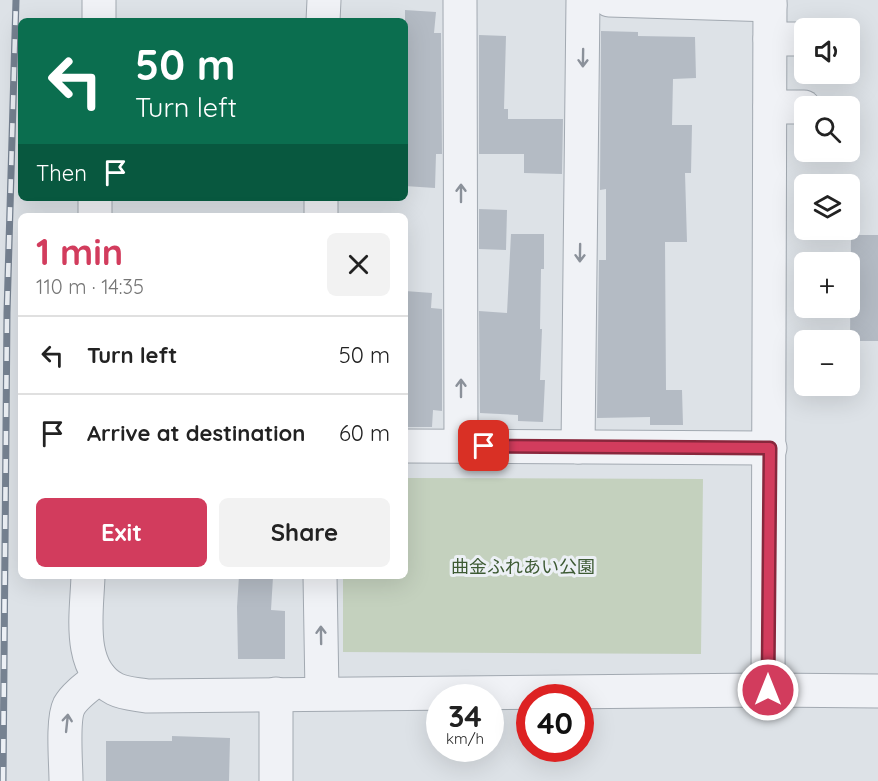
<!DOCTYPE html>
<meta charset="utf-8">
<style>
body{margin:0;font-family:Quicksand,"Noto Sans JP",sans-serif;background:#f2f2f2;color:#222;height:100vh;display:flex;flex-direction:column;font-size:22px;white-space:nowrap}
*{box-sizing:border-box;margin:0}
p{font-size:20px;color:#767676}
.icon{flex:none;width:33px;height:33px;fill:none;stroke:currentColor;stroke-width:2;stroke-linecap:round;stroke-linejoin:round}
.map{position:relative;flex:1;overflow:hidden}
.panel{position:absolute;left:18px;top:213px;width:390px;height:366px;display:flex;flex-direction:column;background:#fff;border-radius:9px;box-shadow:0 6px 24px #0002}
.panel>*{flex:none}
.top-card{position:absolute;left:18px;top:18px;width:390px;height:183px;border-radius:9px;box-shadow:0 6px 24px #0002;background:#0b6e4f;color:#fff;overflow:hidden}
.fabs{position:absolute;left:794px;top:18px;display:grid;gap:12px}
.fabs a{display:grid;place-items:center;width:66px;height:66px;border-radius:9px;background:#fff;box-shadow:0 6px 24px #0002;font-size:30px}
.speed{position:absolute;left:426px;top:684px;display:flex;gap:12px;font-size:30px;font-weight:700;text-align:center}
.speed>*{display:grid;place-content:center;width:78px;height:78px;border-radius:50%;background:#fff;box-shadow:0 6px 24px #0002;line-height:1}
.speed small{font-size:15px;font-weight:400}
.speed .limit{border:9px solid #d22;background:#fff;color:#111}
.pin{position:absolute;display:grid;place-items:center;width:51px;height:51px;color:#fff;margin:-26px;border-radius:12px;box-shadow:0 3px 9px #0006}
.me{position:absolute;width:66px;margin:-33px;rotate:0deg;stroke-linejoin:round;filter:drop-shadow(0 0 4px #0008)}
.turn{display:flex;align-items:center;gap:21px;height:126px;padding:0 18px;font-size:27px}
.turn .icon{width:78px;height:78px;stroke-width:2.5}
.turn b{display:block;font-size:42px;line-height:51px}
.then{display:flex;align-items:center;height:57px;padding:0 18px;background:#0003;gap:12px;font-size:22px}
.round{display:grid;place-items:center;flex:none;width:63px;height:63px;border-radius:9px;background:#f2f2f2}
.overview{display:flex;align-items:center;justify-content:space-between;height:102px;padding:0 18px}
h1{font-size:36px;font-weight:700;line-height:45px;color:#d23c5d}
.cta{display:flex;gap:12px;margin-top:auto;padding:12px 18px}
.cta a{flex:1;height:69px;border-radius:9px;background:#d23c5d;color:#fff;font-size:24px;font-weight:700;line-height:69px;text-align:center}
.cta a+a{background:#f2f2f2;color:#222}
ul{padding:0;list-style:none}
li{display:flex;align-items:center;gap:18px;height:78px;padding:0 18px;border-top:2px solid #e0e0e0}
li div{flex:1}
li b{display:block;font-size:22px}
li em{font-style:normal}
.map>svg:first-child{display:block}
.green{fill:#c4d1be}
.building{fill:#b4bbc4}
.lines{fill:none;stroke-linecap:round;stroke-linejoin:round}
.minor-casing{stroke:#a2a9b1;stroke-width:35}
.minor{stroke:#f0f2f6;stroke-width:33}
.rail-casing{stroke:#768291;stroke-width:7}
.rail{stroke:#ecf0f5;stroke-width:4.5;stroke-dasharray:14;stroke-linecap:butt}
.oneway{stroke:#8b919a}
.route-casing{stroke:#88273c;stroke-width:15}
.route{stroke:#d23c5d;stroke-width:10}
.labels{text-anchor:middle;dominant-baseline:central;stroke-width:6;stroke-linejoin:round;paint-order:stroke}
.park-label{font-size:18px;fill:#3d5a33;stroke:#ecf0f5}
</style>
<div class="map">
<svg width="878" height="781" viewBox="0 0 878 781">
<rect width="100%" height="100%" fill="#dde2e7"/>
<!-- green -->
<path class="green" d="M 405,478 L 703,479 L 701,654 L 343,652 L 343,576 L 405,576 Z"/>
<!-- building -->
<g class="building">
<path d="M 405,10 L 436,12 L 434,33 L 441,33 L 442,154 L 436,154 L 435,188 L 405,186 Z"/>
<path d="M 601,31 L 638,32 L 638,36 L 695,37 L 696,78 L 673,79 L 672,125 L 692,125 L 691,173 L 685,173 L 687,242 L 665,242 L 666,390 L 682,390 L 683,425 L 650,425 L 650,417 L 597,418 L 599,260 L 606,260 L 606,189 L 600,190 Z"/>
<path d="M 479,35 L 506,36 L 504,109 L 508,109 L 508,119 L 563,119 L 562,174 L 524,173 L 524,154 L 479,154 Z"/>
<path d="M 479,209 L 507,210 L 506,250 L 479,249 Z"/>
<path d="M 511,234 L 544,234 L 544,269 L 541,269 L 540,329 L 542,329 L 540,380 L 545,380 L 543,422 L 518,421 L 518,415 L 480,413 L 479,311 L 507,313 Z"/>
<path d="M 851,235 L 878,235 L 878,341 L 850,341 Z"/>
<path d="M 405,291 L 432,293 L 431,308 L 442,309 L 442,411 L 433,410 L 432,427 L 405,427 Z"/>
<path d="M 239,576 L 273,577 L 271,610 L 285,611 L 285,659 L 238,659 L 237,607 Z"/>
<path d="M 172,736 L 230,738 L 229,781 L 106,781 L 106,741 L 172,741 Z"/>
</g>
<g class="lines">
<!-- minor casing -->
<g class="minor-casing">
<g id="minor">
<path d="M 460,0 L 461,446"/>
<path d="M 609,0 L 770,5"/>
<path d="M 99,21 L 99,0"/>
<path d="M 323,21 L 324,0"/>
<path d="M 770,39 L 804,39"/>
<path d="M 770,107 L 804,107"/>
<path d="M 95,216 L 95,198"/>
<path d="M 321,216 L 321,198"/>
<path d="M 405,446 L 770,448"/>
<path d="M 578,447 L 583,0"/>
<path d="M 88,576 C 87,612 76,669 115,689 C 125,694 137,694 147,696 L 768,690 L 878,691"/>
<path d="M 320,576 L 322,693"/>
<path d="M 768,690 L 770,0"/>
<path d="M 276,694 L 276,781"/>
<path d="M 66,781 C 66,764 62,720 69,706 C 75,695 90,685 100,677"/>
</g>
</g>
<!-- minor -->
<use href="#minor" class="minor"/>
<!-- rail casing -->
<g class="rail-casing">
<path id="rail" d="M 3,781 L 7,313 L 16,0"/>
</g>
<!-- rail -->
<use href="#rail" class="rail"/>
</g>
<!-- one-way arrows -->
<defs><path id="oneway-shaft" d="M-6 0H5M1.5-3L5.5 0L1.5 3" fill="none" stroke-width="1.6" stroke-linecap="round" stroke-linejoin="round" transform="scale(1.5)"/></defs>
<g class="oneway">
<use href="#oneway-shaft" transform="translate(583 58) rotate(91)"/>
<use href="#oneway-shaft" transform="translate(461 193) rotate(-90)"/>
<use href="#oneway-shaft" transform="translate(580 253) rotate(91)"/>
<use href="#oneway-shaft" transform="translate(461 388) rotate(-90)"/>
<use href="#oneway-shaft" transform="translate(321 635) rotate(-91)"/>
<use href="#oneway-shaft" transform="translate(67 723) rotate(-84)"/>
</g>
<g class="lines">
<!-- route casing -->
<g class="route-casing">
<path id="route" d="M 484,446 L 770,448 L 768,690"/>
</g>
<!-- route -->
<use href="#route" class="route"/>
</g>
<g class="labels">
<!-- park labels -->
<g class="park-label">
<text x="523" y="566">曲金ふれあい公園</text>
</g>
</g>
</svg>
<div class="fabs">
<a><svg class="icon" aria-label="sound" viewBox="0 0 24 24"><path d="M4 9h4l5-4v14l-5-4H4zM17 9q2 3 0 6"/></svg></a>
<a><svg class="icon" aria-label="search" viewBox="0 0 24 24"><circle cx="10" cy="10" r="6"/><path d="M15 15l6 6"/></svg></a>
<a><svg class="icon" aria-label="layers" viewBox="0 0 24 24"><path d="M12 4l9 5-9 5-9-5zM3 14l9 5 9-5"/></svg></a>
<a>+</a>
<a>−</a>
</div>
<div class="speed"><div>34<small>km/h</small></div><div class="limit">40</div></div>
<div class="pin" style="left:484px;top:446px;background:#d93025"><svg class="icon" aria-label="arrive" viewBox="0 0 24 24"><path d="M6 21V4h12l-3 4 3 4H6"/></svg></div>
<svg class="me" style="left:768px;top:690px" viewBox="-20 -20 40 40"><circle r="17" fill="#d23c5d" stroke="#fff" stroke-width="3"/><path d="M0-11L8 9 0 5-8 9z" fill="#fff"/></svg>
<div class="top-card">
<div class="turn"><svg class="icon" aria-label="left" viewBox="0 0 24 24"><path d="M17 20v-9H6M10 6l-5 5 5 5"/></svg><div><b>50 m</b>Turn left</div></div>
<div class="then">Then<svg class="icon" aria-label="arrive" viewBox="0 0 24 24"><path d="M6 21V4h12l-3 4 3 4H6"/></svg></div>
</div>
<section class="panel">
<div class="overview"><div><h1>1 min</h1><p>110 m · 14:35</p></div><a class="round"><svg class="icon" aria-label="close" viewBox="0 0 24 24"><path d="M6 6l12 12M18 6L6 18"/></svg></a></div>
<ul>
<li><svg class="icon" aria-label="left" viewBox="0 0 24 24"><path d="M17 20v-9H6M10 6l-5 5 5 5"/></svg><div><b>Turn left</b></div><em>50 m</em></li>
<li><svg class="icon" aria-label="arrive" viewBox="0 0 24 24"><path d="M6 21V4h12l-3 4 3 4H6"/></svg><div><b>Arrive at destination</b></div><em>60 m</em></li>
</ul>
<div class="cta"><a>Exit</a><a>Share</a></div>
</section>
</div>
